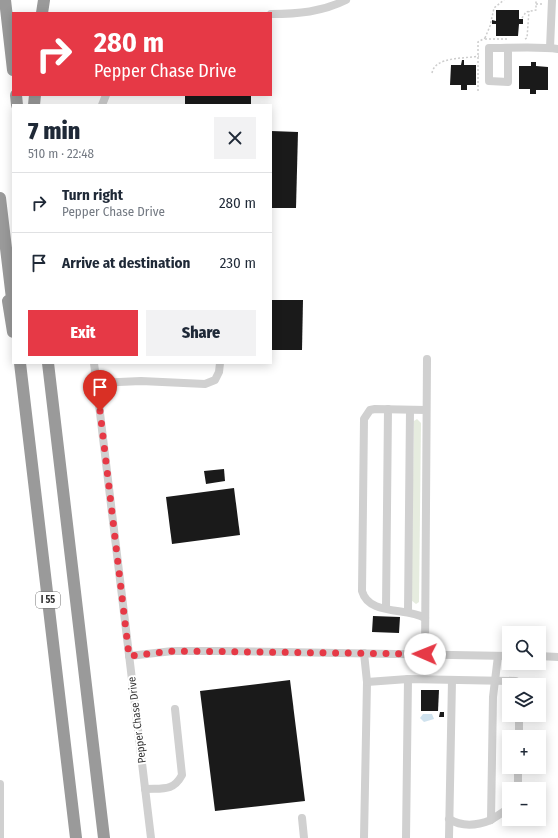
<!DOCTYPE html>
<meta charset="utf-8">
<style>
body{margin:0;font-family:"Fira Sans Condensed",sans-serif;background:#f2f2f3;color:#1f2937;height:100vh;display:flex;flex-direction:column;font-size:15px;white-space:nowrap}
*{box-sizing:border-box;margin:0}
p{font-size:13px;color:#747a83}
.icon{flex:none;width:22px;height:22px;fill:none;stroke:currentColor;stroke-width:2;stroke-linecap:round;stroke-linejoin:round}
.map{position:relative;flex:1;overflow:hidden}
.side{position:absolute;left:12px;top:104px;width:260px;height:260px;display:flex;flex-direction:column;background:#fff;border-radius:0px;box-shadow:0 2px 10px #0003}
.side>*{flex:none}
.hud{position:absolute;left:12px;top:12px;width:260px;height:84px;border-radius:0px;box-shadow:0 2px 10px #0003;background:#e63946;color:#fff;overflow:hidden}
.buttons{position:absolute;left:502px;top:626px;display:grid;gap:8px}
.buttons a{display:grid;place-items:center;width:44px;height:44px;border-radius:0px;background:#fff;box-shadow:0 2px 10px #0003;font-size:20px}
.pin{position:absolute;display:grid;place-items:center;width:34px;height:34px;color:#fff;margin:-41px -17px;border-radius:50% 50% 50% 0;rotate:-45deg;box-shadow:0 0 4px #0007}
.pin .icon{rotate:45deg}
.me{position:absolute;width:44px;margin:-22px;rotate:271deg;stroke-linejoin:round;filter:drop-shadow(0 0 3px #0008)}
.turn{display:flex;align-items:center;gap:14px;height:84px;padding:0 16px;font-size:18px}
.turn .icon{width:52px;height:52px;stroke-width:2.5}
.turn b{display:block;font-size:28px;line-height:34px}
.round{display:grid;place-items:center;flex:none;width:42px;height:42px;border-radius:0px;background:#f2f2f3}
.head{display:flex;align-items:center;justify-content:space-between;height:68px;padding:0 16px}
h1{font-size:24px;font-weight:800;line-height:30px}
.primary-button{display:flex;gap:8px;margin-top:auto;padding:8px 16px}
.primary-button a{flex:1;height:46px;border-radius:0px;background:#e63946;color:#fff;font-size:16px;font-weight:800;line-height:46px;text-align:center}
.primary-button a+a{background:#f2f2f3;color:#1f2937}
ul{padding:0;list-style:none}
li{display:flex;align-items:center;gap:12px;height:60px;padding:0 16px;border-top:1px solid #e0e1e3}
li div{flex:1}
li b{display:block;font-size:15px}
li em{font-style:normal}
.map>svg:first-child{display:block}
.green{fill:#e6ecdf}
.water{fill:#cfe2ee}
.building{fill:#1a1a1a}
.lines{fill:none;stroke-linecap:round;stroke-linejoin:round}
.path{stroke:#cdcdcd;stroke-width:1.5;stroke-dasharray:2 2;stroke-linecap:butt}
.minor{stroke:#d0d0d0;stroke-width:8}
.highway{stroke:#9a9a9a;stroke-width:12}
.route{stroke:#e63946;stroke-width:7;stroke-dasharray:0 12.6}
.labels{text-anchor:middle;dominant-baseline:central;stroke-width:4;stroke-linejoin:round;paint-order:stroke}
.shield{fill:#fff;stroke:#707070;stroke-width:1}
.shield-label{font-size:10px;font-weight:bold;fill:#333}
.street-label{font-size:11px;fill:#333;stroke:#fff}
</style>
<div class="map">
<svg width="558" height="838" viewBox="0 0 558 838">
<rect width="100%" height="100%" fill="#fff"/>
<!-- green -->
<path class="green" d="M 417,419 L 421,423 L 419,602 L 416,604 L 411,600 L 414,421 Z"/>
<!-- water -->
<path class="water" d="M 423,714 L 432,714 L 434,719 L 424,722 L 420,718 Z"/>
<!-- building -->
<g class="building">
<path d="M 496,10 L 519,10 L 519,19 L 523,19 L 523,24 L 519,24 L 518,36 L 496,36 L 496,24 L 492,24 L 492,20 L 496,21 Z"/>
<path d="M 462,60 L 464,60 L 464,65 L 476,65 L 476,85 L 467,85 L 467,90 L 461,90 L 461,85 L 450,85 L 451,65 L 461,65 Z"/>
<path d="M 531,62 L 536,62 L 536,66 L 548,67 L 548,90 L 536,90 L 536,94 L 530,94 L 530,89 L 519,89 L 519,66 L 531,66 Z"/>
<rect x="185" y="95" width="66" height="10"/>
<path d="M 271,131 L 298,132 L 296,208 L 271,208 Z"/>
<path d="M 271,300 L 303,300 L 302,350 L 271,350 Z"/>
<path d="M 224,469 L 225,481 L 206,484 L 204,471 Z"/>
<path d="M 234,488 L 240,535 L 172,544 L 166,497 Z"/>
<path d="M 373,616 L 400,617 L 399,633 L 372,632 Z"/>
<path d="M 290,680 L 305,801 L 215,811 L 200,691 Z"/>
<path d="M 421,690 L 439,690 L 438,711 L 421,711 Z"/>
<path d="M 440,712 L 444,712 L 444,717 L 439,717 Z"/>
</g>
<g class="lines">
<!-- path -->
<g class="path">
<path d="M 536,4 L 544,4"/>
<path d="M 522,18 L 526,12 L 536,10 L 536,0"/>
<path d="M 485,38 L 490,26 L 494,8 L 504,0"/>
<path d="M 485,39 L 507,39"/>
<path d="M 525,39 L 527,38 L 529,11"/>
<path d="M 432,73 C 435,56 465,59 479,56"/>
<path d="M 478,91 L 478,42 L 485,38"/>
</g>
<!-- minor -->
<g class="minor">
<path d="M 271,14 C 298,14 322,12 346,0"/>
<path d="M 508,48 L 508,82 L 489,81 L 489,48 C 508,48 541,46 558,49"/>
<path d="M 550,48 L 552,0"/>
<path d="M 102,105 L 106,95"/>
<path d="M 94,363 L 151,838"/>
<path d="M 97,383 L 141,381 L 205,384 L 215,380 L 219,372 L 220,363"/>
<path d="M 386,608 L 388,409"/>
<path d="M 408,612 L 410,410"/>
<path d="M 425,618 C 406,607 369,616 362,591 L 364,419 L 370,410 L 375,409 L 426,410"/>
<path d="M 364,653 L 367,682 L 364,838"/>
<path d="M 425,654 L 427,359"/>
<path d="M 129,656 L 173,651 L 224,651 L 509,656"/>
<path d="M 539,656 L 558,657"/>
<path d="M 367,682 L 408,679 L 516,681 L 519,685"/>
<path d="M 519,737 L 519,715"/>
<path d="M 0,784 L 0,838"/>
<path d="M 145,789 C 162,788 173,792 182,775 L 175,709"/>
<path d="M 518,789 L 518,767"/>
<path d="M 302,818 L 304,838"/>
<path d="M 449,819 C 462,827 476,826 491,820 L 493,697 L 498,656"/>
<path d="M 491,820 L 509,808"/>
<path d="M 406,838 L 408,679"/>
<path d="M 449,838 L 452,680"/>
</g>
<!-- highway -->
<g class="highway">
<path d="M 5,0 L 13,70"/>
<path d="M 42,13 L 44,0"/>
<path d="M 16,95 L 17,105"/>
<path d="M 34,105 L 35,95"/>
<path d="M 0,198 L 13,307"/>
<path d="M 8,301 L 13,332"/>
<path d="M 20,363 L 76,838"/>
<path d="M 48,363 L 104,838"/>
</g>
</g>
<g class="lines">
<!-- route -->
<path class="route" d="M 100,411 L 129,656 L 173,651 L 425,654"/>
</g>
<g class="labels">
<!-- shield labels -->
<rect class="shield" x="36" y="592" width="24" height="16" rx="3"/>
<g class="shield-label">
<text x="48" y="600">I 55</text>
</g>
<!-- street labels -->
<g class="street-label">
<text transform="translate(137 720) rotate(-97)">Pepper Chase Drive</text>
</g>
</g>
</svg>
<div class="buttons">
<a><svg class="icon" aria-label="search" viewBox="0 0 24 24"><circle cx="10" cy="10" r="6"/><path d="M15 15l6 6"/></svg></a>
<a><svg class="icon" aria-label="layers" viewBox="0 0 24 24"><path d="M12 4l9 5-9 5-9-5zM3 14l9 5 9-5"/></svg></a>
<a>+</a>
<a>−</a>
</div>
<div class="pin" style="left:100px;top:411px;background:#d93025"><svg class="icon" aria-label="arrive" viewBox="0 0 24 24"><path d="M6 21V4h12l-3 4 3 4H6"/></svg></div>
<svg class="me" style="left:425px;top:654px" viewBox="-20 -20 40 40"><circle r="19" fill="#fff"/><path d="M0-13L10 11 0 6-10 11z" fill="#e63946"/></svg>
<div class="hud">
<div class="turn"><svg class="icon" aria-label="right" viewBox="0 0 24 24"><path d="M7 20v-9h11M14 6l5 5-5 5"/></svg><div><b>280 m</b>Pepper Chase Drive</div></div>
</div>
<section class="side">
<div class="head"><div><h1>7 min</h1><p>510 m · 22:48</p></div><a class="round"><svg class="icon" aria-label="close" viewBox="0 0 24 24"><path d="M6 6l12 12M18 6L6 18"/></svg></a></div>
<ul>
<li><svg class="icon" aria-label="right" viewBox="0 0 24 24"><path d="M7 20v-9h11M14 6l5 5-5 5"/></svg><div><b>Turn right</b><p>Pepper Chase Drive</p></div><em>280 m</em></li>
<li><svg class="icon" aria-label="arrive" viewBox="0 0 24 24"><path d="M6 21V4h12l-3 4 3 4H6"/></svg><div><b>Arrive at destination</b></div><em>230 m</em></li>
</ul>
<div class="primary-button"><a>Exit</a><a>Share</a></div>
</section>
</div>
